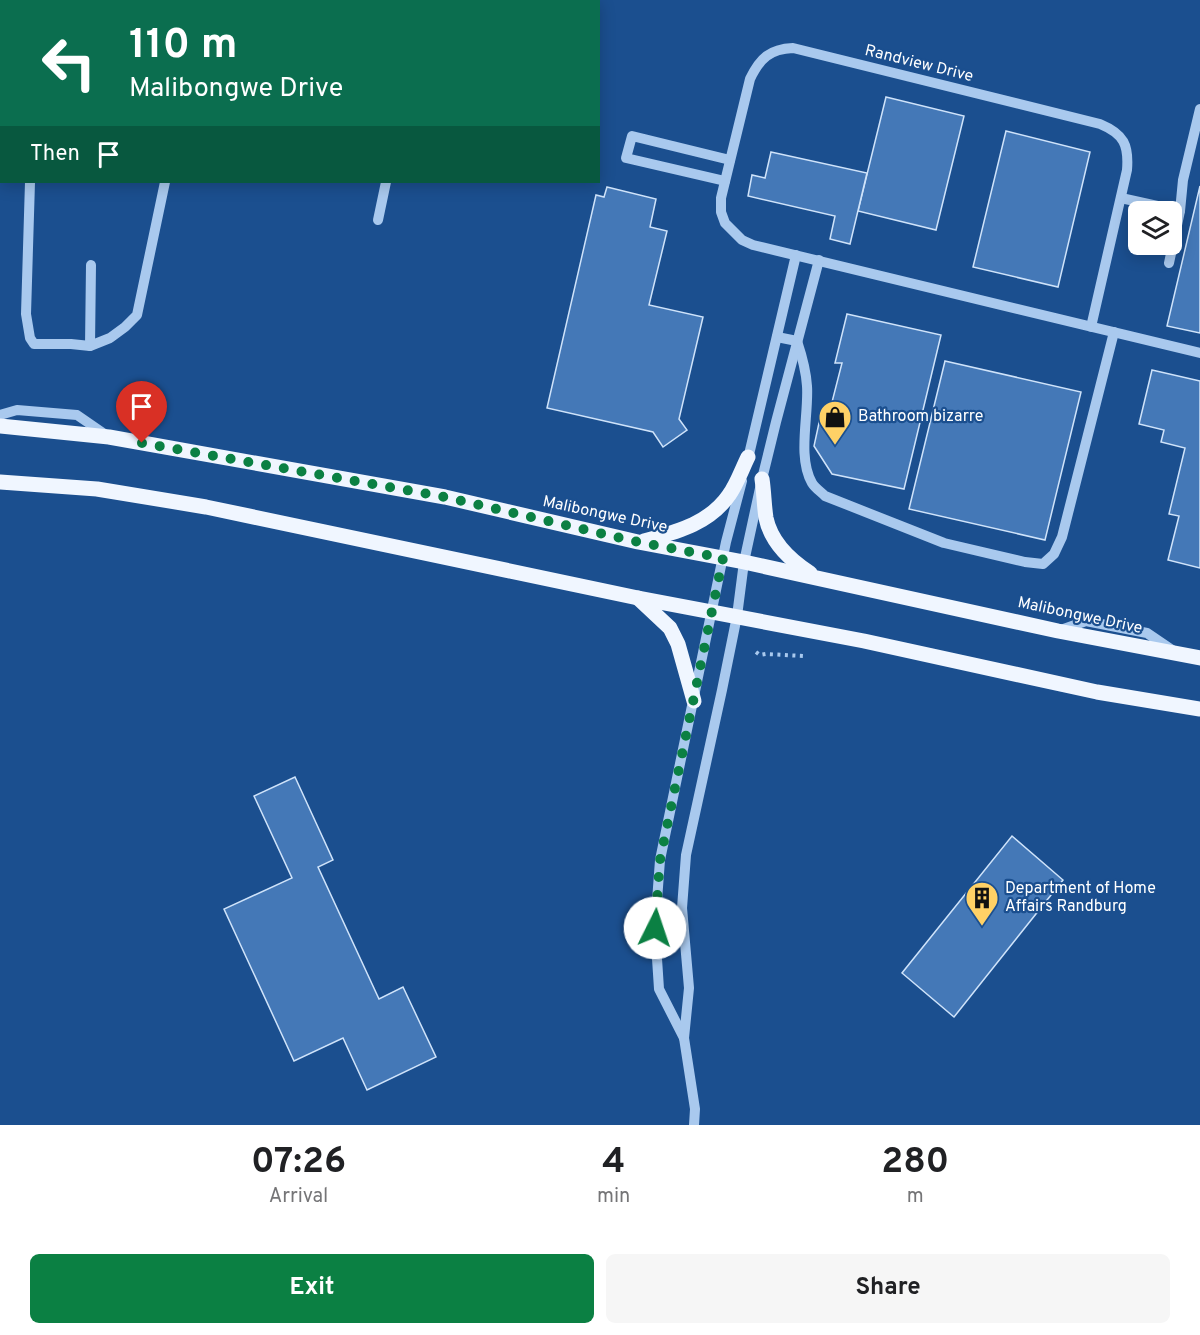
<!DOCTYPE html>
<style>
body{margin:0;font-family:Overpass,sans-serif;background:#f6f6f6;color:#202124;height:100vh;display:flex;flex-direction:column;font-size:22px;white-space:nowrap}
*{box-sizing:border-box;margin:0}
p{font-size:20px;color:#757577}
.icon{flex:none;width:33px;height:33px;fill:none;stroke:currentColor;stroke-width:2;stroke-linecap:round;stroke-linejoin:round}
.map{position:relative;height:1125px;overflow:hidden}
.side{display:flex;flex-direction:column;background:#fff;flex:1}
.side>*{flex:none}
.guide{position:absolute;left:0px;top:0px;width:600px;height:183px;box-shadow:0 3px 15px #0003;background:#0b6e4f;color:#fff;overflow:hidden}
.buttons{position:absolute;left:1128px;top:201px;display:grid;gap:12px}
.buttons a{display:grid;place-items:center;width:54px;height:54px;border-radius:9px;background:#fff;box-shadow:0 3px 15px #0003;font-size:30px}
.pin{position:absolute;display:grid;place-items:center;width:51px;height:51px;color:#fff;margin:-62px -26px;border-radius:50% 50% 50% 0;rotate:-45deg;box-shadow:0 0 6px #0007}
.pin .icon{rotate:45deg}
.me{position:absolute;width:66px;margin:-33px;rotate:4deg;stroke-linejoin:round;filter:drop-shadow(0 0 4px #0008)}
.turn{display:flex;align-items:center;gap:21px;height:126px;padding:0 30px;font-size:27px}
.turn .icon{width:78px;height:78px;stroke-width:2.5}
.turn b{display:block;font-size:42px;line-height:51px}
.then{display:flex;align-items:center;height:57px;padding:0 30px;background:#0003;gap:12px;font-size:22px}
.eta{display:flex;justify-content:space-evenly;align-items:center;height:102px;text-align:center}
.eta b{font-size:36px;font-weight:700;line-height:42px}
.primary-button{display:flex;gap:12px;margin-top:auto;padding:12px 30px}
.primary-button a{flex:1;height:69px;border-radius:9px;background:#0b8043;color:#fff;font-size:24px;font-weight:700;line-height:69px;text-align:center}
.primary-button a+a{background:#f6f6f6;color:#202124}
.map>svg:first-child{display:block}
.building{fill:#4478b7;stroke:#cfe3fa;stroke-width:1.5}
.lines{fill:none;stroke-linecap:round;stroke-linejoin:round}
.path{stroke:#a9c9ee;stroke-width:4;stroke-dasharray:3 4.5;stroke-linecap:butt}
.minor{stroke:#a9c9ee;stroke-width:10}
.major{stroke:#f0f6ff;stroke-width:15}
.route{stroke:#0b8043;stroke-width:10;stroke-dasharray:0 18}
.labels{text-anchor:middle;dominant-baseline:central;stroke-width:4.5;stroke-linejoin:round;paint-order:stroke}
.street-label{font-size:16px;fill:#fff;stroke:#1b4f8f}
.poi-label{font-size:16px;fill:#fff;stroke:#1b4f8f;text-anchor:start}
</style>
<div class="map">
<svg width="1200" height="1125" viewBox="0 0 1200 1125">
<rect width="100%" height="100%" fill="#1b4f8f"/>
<!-- building -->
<g class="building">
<path d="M 886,97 L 964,116 L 936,230 L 858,211 Z"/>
<path d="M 1006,131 L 1090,152 L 1058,287 L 973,267 Z"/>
<path d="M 771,152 L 867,173 L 850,244 L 830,239 L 835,216 L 748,196 L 752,175 L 765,178 Z"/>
<path d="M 1200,186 L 1200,333 L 1167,326 Z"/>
<path d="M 607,187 L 656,199 L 650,227 L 667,231 L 649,305 L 703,317 L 679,419 L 687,430 L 663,447 L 653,432 L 547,408 L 596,195 L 604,197 Z"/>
<path d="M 847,314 L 941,335 L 904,489 L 832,474 L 814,446 L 822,409 L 830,410 L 842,363 L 835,363 Z"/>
<path d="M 945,361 L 1081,392 L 1045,540 L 909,509 Z"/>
<path d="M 1152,370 L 1200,381 L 1200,568 L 1168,560 L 1179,516 L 1169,514 L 1185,448 L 1161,442 L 1164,430 L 1139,424 Z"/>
<path d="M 295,777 L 333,860 L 318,867 L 379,999 L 403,987 L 436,1057 L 367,1090 L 343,1038 L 294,1061 L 224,909 L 292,878 L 254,796 Z"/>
<path d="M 1012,836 L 1063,880 L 954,1017 L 902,973 Z"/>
</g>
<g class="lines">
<!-- path -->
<path class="path" d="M 756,652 L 760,655 L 766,654 L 803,656"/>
<!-- minor -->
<g class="minor">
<path d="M 199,0 L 205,2"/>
<path d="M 725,181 L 626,158 L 632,136 L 730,160"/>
<path d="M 30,182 L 26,314 L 30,338 L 34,344 L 71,344 L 90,346 L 110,338 L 125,327 L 137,315 L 165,182"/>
<path d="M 1121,198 L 1180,211"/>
<path d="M 378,220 L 386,182"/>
<path d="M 1169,263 L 1180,211 L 1183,180 L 1200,109"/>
<path d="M 1091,327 L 1127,170 C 1129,145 1124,134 1100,124 L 793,48 C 770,49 760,58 750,79 L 721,198 L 721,212 L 725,223 L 742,240 L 753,245 L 1200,353"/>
<path d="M 777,337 L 797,341 C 802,356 806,370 807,386 C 809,415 797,457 812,483 C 815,488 821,492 825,496 L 944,543 L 1025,562 L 1043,564 L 1054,554 L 1062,537 L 1114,332"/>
<path d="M 90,346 L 91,265"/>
<path d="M 0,415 L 17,410 L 77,415 L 106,435"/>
<path d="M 747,463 L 796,255"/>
<path d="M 1058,631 L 1086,621 L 1147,633 L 1172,650"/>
<path d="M 684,1038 L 659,989 L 655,928 L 660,860 L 726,542 L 742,481"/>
<path d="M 694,1125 L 695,1109 L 684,1038 L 689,988 L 682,908 L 686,855 L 722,690 L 737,616 L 744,562 L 762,479 L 776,422 L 819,260"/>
</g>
<!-- major -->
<g class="major">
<path d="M 0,426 L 109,437 L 445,497 L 638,542 L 744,562 L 1058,631 L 1200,658"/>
<path d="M 762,479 C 764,492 764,505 766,518 C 771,542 790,560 810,573"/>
<path d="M 0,482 L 97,489 L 206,507 L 638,598 L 864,641 L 1097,692 L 1200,709"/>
<path d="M 644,541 C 676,532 709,524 729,495 C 737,484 742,469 748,457"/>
<path d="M 638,598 L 670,628 L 678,644 L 694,701"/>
</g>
</g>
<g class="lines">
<!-- route -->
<path class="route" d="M 142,443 L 445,497 L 638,542 L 723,558 L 660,860 L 655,928"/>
</g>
<!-- icons -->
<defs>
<g id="shop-pin" transform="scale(1.725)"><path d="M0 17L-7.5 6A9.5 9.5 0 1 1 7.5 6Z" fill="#ffd166" stroke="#1b4f8f"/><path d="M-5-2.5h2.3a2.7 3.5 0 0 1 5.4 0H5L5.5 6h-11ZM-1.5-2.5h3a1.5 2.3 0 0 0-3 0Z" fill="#111"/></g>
<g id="building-pin" transform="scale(1.725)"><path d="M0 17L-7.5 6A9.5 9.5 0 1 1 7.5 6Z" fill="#ffd166" stroke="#1b4f8f"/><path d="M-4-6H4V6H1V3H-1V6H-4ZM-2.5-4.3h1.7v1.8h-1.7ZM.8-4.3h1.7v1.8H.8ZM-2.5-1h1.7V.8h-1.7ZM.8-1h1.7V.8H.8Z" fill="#111"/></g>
</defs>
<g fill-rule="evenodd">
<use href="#shop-pin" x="835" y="417"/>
<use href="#building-pin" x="982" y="898"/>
</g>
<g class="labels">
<!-- street labels -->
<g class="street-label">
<text transform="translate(919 64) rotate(14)">Randview Drive</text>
<text transform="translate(605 515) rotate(12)">Malibongwe Drive</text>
<text transform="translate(1080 616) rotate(12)">Malibongwe Drive</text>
</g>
<!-- poi labels -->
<g class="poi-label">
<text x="858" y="417">Bathroom bizarre</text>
<text x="1005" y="889">Department of Home<tspan x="1005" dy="18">Affairs Randburg</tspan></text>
</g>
</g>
</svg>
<div class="buttons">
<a><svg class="icon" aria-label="layers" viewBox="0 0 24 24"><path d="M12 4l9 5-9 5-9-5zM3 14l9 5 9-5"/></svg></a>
</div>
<div class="pin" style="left:142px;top:443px;background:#d93025"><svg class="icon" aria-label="arrive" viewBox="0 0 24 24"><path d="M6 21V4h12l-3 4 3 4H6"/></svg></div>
<svg class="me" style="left:655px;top:928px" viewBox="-20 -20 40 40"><circle r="19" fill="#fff"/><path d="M0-13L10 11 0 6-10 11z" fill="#0b8043"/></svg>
<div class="guide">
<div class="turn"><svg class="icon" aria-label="left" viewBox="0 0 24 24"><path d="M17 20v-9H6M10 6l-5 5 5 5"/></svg><div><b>110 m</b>Malibongwe Drive</div></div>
<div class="then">Then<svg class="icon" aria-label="arrive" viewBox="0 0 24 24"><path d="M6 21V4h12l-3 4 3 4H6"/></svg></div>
</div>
</div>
<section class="side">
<div class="eta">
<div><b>07:26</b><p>Arrival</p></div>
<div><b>4</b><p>min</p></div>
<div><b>280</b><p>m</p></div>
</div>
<div class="primary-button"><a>Exit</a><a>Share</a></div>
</section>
